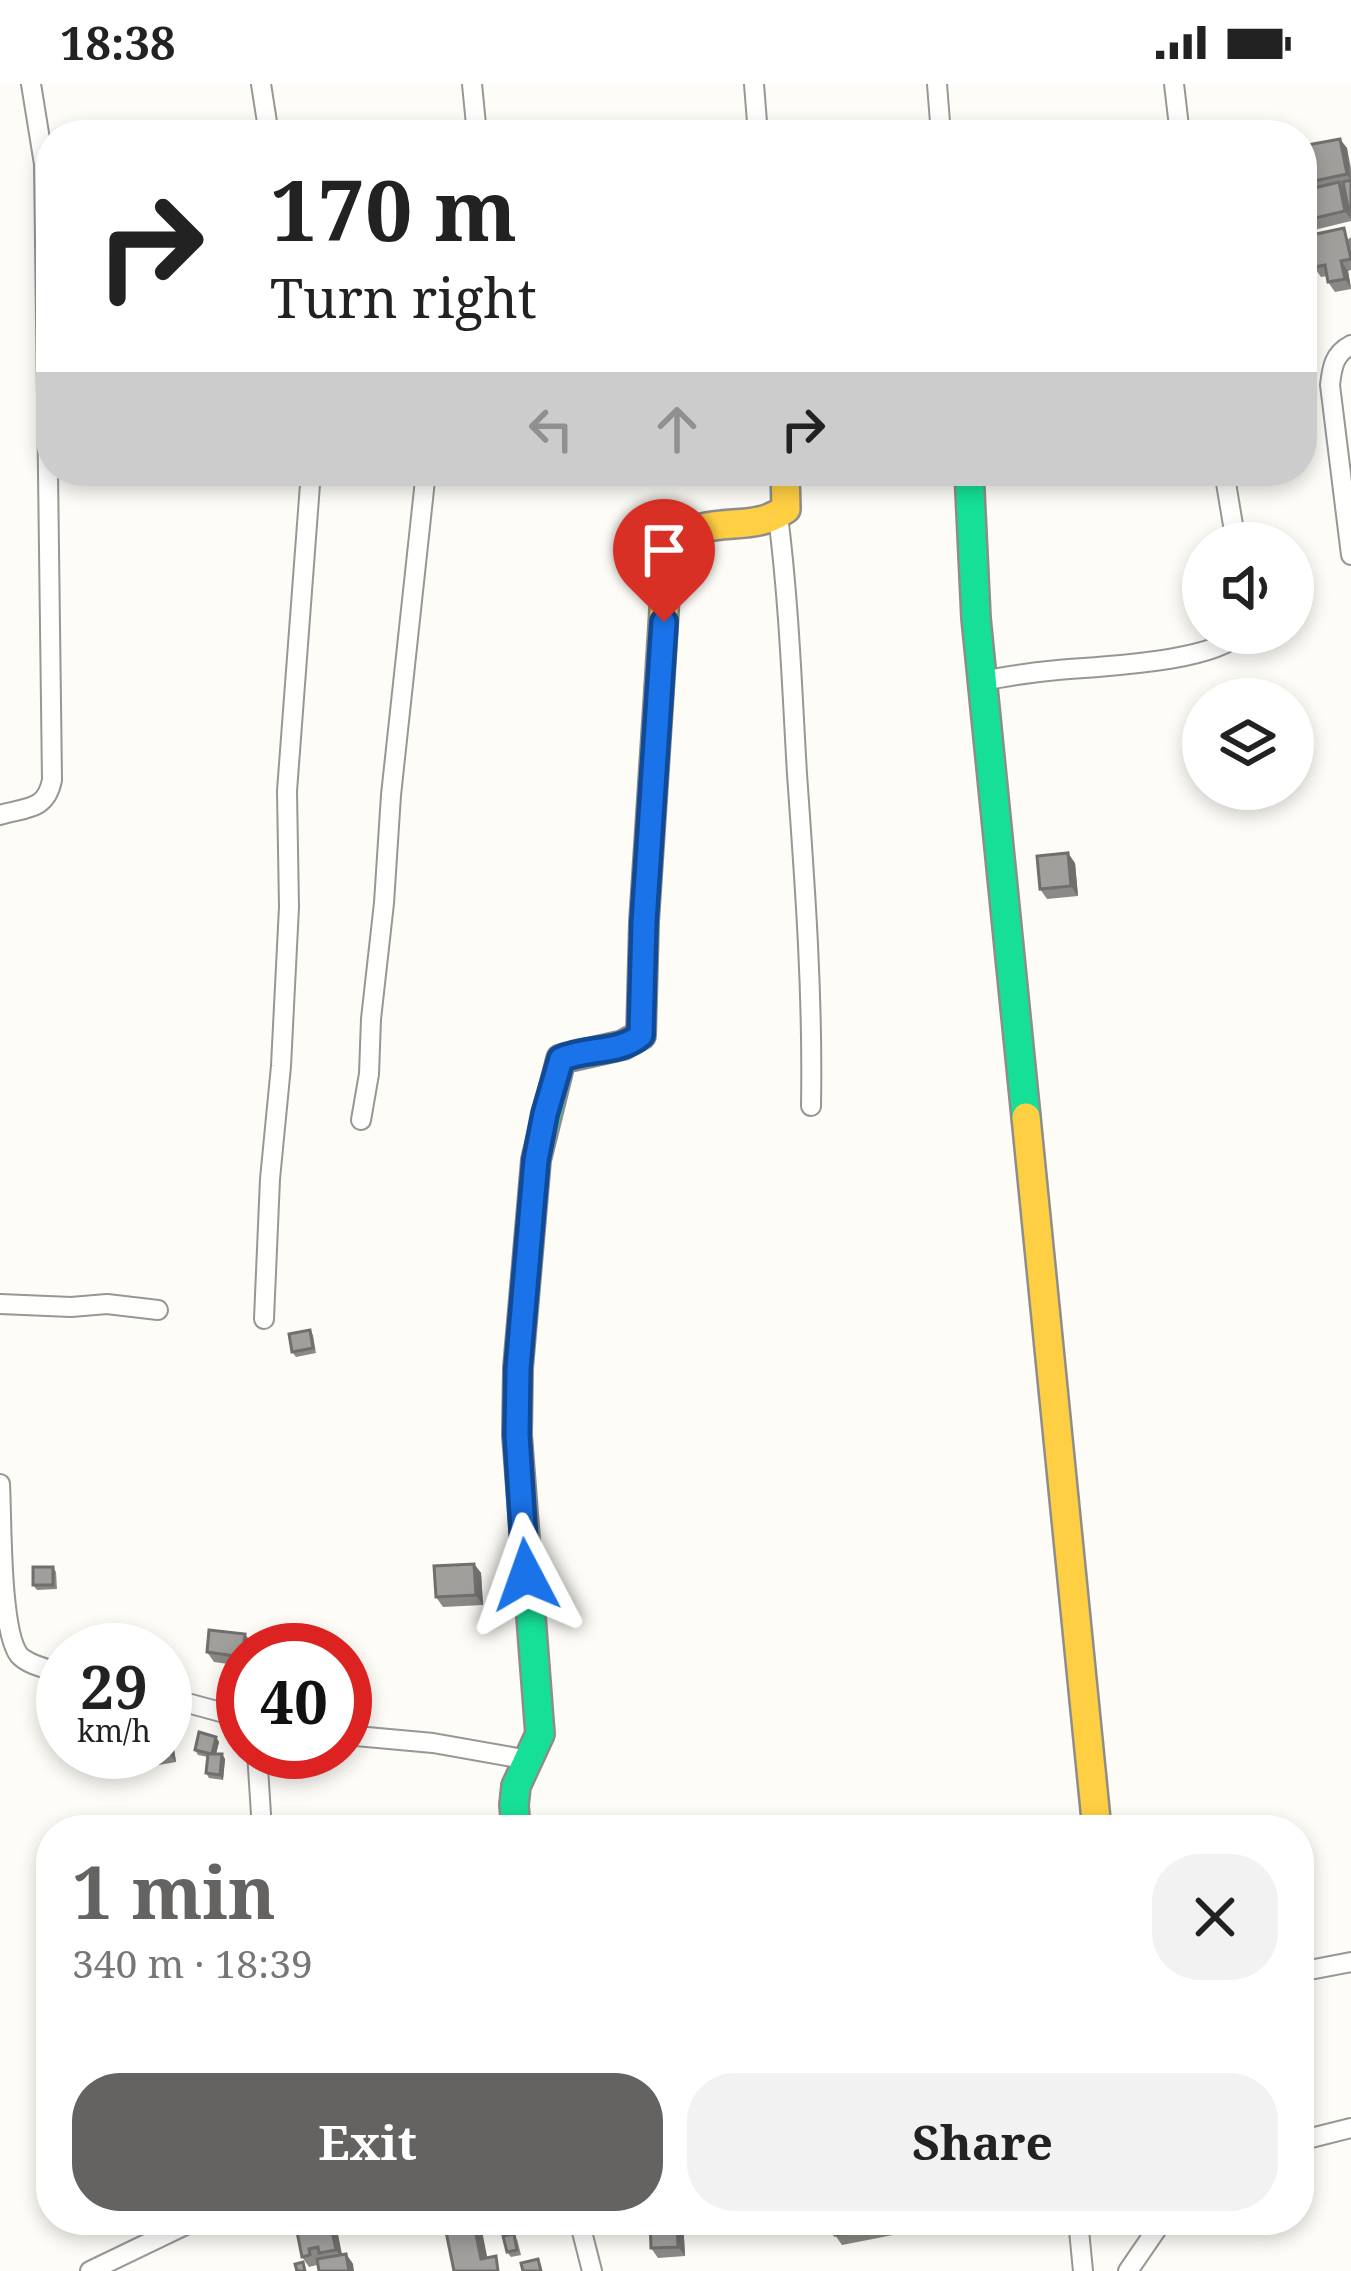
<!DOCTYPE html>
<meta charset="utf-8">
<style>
body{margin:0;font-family:"Noto Serif",serif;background:#f2f2f2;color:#222;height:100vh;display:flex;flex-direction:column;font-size:45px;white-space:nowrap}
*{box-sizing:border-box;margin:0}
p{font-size:39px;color:#767676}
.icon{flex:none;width:66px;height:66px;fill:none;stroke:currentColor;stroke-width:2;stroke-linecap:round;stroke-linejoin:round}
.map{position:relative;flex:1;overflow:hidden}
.details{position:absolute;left:36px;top:1731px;width:1278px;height:420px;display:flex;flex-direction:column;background:#fff;border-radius:48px;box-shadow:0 6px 18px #0003}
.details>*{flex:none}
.banner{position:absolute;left:36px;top:36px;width:1281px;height:366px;border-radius:48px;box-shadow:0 6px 18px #0003;background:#fff;color:#222;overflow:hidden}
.controls{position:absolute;left:1182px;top:438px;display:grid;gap:24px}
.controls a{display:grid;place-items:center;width:132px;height:132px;border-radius:50%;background:#fff;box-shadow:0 6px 18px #0003;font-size:60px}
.speed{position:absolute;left:36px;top:1539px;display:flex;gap:24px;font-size:60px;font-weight:700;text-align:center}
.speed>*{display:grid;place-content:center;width:156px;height:156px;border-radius:50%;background:#fff;box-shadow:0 6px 18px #0003;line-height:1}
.speed small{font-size:30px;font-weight:400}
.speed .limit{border:18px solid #d22;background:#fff;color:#111}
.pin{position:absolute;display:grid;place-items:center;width:102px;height:102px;color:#fff;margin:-123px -51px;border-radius:50% 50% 50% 0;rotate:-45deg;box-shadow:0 0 12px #0007}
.pin .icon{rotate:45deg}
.me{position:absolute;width:132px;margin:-66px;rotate:356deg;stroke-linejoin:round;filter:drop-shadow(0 0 9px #0008)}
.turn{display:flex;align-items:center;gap:42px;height:252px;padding:0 36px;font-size:54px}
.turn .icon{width:156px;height:156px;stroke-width:2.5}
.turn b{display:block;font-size:84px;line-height:102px}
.lanes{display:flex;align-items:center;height:114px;padding:0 36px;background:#0003;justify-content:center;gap:60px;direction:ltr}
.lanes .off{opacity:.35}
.round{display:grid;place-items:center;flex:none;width:126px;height:126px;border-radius:48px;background:#f2f2f2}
.headline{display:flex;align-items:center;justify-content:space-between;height:204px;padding:0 36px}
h1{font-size:72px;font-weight:700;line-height:90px;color:#646362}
.action{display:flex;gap:24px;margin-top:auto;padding:24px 36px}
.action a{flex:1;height:138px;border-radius:48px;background:#646362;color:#fff;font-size:48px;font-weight:700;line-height:138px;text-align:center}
.action a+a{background:#f2f2f2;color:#222}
.status{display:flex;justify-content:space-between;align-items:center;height:84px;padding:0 60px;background:#fff;direction:ltr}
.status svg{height:33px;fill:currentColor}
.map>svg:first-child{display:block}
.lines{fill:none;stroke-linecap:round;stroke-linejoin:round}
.street-casing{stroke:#979795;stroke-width:22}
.fast-casing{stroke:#8e8d8b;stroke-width:32}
.slow-casing{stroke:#8e8d8b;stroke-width:32}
.street{stroke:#fffffe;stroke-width:18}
.fast{stroke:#16e098;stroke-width:27}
.slow{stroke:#ffcf43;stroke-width:27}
.wall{fill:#8a8986}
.shaded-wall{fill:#716f6d}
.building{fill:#a19f9c;stroke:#716f6d;stroke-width:3}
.route-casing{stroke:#114b97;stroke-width:30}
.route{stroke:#1a73e8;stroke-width:21}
</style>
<div class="status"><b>18:38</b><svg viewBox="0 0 49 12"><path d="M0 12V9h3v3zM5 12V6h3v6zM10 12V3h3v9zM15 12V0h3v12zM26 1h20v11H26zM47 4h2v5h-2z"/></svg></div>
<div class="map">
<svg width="1351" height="2187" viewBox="0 0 1351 2187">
<rect width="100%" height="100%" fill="#fdfcf7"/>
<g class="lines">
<!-- street casing -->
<g class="street-casing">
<g id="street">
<path d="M 261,0 L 269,51"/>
<path d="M 472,0 L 477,51"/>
<path d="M 754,0 L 758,51"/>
<path d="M 937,0 L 941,51"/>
<path d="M 1174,0 L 1180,51"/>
<path d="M 1351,261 C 1334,270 1332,283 1330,301 L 1351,471"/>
<path d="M 1224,387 L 1236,459"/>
<path d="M 778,432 C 789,518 792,604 797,690 C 805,802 813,909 811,1022"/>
<path d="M 982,597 C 1004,593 1026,589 1048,587 C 1095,582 1209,580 1241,549"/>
<path d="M 0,731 C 26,723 46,727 52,696 L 44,80 L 31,0"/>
<path d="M 361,1036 L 369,990 L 371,935 L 384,819 L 391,711 L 426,387"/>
<path d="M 0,1220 L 71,1223 L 107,1220 L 158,1226"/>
<path d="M 264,1235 L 270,1095 L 281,982 L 289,823 L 287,707 L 311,387"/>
<path d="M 0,1400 C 2,1436 0,1546 19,1571 C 29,1582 50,1585 63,1590"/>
<path d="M 165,1613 L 243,1634"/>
<path d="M 345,1651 L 433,1659 L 529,1676"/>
<path d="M 257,1668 L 262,1746"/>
<path d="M 1299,1888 L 1351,1878"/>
<path d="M 1299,2057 L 1351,2044"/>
<path d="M 579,2136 L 592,2187"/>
<path d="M 1078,2136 L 1083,2187"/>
<path d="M 90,2187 L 196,2136"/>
<path d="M 1128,2187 L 1163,2136"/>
</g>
</g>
<!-- fast casing -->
<g class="fast-casing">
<g id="fast">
<path d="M 969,387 L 976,534 L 1026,1033"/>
<path d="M 516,1746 L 514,1721 L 516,1702 L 540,1650 L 517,1351 L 518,1284 L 536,1076 L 561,975 L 623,961 L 641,951 L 644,838 L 659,607"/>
</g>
</g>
<!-- slow casing -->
<g class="slow-casing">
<g id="slow">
<path d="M 659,607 L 667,478 C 670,472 672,465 676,460 C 694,436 733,443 759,437 C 770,435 777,431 786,425 L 785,387"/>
<path d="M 1026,1033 L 1097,1746"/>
</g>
</g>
<!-- street -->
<use href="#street" class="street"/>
<!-- fast -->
<use href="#fast" class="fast"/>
<!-- slow -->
<use href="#slow" class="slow"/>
</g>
<!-- wall -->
<g class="wall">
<path d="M 1347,64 L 1351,84 L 1351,137 L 1314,146 L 1307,136 L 1309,105 L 1305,99 Z"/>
<path d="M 1351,153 L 1351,186 L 1348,187 L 1351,205 L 1335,208 L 1328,198 L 1327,192 L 1321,193 L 1314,183 Z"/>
<path d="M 1075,779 L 1078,812 L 1047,815 L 1040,805 Z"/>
<path d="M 310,1246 L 313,1251 L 316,1269 L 296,1273 L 292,1268 Z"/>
<path d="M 474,1480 L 481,1489 L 483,1521 L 443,1523 L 436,1513 Z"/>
<path d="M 53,1483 L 56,1488 L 57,1505 L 37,1506 L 33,1501 Z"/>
<path d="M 252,1560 L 251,1566 L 243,1566 L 243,1582 L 214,1578 L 207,1568 Z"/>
<path d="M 165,1632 L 170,1639 L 176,1678 L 159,1681 L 152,1671 L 165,1668 Z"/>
<path d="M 216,1653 L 219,1658 L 216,1670 L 222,1670 L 225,1675 L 223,1696 L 209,1694 L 206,1689 L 208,1673 L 198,1671 L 195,1666 Z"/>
<path d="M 638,2136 L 683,2136 L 685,2172 L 658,2174 L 651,2164 L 650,2146 L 645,2147 Z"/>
<path d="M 890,2136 L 893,2151 L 842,2161 L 835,2151 Z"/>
<path d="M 331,2142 L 338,2151 L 342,2171 L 346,2170 L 353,2180 L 322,2174 L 316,2175 L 317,2181 L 309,2183 L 302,2173 Z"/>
<path d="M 517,2155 L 521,2171 L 511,2173 L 507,2168 Z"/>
</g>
<!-- shaded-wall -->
<g class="shaded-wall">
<path d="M 1340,55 L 1347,64 L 1351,96 L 1347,90 Z"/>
<path d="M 1339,98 L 1346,108 L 1351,135 L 1345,127 Z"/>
<path d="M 1341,177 L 1348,187 L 1351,204 L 1345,195 Z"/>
<path d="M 1068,769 L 1075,779 L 1078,812 L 1071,802 Z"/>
<path d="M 474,1480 L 481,1489 L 483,1521 L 476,1511 Z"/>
<path d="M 245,1550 L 252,1560 L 251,1566 L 243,1566 Z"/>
<path d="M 165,1632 L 170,1639 L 176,1678 L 169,1669 Z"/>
<path d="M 216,1653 L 219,1658 L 215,1674 L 212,1670 Z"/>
<path d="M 222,1670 L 225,1675 L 223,1696 L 220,1691 Z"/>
<path d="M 473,2136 L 482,2147 L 490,2187 L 481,2175 Z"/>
<path d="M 677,2136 L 683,2136 L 685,2172 L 678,2163 Z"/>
<path d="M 885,2136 L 890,2136 L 893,2151 L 886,2141 Z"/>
<path d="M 331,2142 L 338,2151 L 343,2176 L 336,2166 Z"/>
<path d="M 346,2170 L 353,2180 L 354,2187 L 349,2187 Z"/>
</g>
<!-- building -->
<g class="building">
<path d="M 1340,55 L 1347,90 L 1305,99 L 1302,86 L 1302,62 Z"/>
<path d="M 1351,96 L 1351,127 L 1349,128 L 1343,98 Z"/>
<path d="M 1339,98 L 1345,127 L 1307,136 L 1302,107 Z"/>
<path d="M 1344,144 L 1351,175 L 1341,177 L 1345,195 L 1328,198 L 1325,181 L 1314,183 L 1307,152 Z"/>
<path d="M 1068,769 L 1071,802 L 1040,805 L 1037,772 Z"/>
<path d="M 310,1246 L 313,1264 L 292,1268 L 289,1250 Z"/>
<path d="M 474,1480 L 476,1511 L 436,1513 L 434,1482 Z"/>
<rect x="33" y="1483" width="20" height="18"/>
<path d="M 209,1546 L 245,1550 L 242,1573 L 207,1568 Z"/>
<path d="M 165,1644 L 169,1669 L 152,1671 L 151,1668 L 165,1668 Z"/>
<path d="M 199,1648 L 216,1653 L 212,1670 L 195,1666 Z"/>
<path d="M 208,1670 L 222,1670 L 220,1691 L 206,1689 Z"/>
<path d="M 336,1739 L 337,1746 L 317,1746 L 317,1741 Z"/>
<path d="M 455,2136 L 473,2136 L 481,2175 L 496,2172 L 498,2187 L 454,2187 L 444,2138 Z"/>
<path d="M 638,2136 L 677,2136 L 678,2163 L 651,2164 L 650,2136 Z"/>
<path d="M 832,2136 L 885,2136 L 886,2141 L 835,2151 Z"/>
<path d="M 331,2142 L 336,2166 L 319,2169 L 318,2163 L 309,2165 L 310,2171 L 302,2173 L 297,2148 Z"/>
<path d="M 514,2150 L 517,2166 L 507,2168 L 503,2152 Z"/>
<path d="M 346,2170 L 349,2187 L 319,2187 L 317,2175 Z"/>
<path d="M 538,2175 L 541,2187 L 523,2187 L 521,2179 Z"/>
<path d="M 303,2178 L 305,2187 L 297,2187 L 295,2180 Z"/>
</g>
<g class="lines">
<!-- route casing -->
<g class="route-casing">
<path id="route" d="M 526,1491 L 517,1351 L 518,1284 L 536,1076 L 545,1030 L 561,975 C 586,963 620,970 641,951 L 644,838 L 664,538"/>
</g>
<!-- route -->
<use href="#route" class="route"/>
</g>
</svg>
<div class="controls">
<a><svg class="icon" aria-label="sound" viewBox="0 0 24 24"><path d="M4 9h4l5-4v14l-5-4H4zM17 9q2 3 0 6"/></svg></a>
<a><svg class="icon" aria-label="layers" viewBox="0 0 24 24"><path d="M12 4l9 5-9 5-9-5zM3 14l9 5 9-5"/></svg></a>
</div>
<div class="speed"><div>29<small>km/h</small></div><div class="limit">40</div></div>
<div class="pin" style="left:664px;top:538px;background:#d93025"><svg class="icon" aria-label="arrive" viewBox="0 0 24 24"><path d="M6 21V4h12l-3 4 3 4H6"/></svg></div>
<svg class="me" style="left:526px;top:1491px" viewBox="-20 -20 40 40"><path d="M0-17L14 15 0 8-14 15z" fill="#1a73e8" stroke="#fff" stroke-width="4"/></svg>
<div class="banner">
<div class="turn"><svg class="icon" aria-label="right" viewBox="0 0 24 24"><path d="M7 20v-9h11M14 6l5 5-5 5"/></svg><div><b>170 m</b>Turn right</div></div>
<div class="lanes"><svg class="icon off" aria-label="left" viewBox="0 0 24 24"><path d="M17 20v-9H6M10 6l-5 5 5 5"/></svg><svg class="icon off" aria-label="ahead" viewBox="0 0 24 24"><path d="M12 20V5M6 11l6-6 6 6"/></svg><svg class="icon" aria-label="right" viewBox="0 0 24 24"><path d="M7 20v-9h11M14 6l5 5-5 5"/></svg></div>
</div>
<section class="details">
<div class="headline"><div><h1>1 min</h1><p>340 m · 18:39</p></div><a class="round"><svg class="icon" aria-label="close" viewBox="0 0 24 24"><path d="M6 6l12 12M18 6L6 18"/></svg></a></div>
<div class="action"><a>Exit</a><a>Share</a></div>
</section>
</div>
